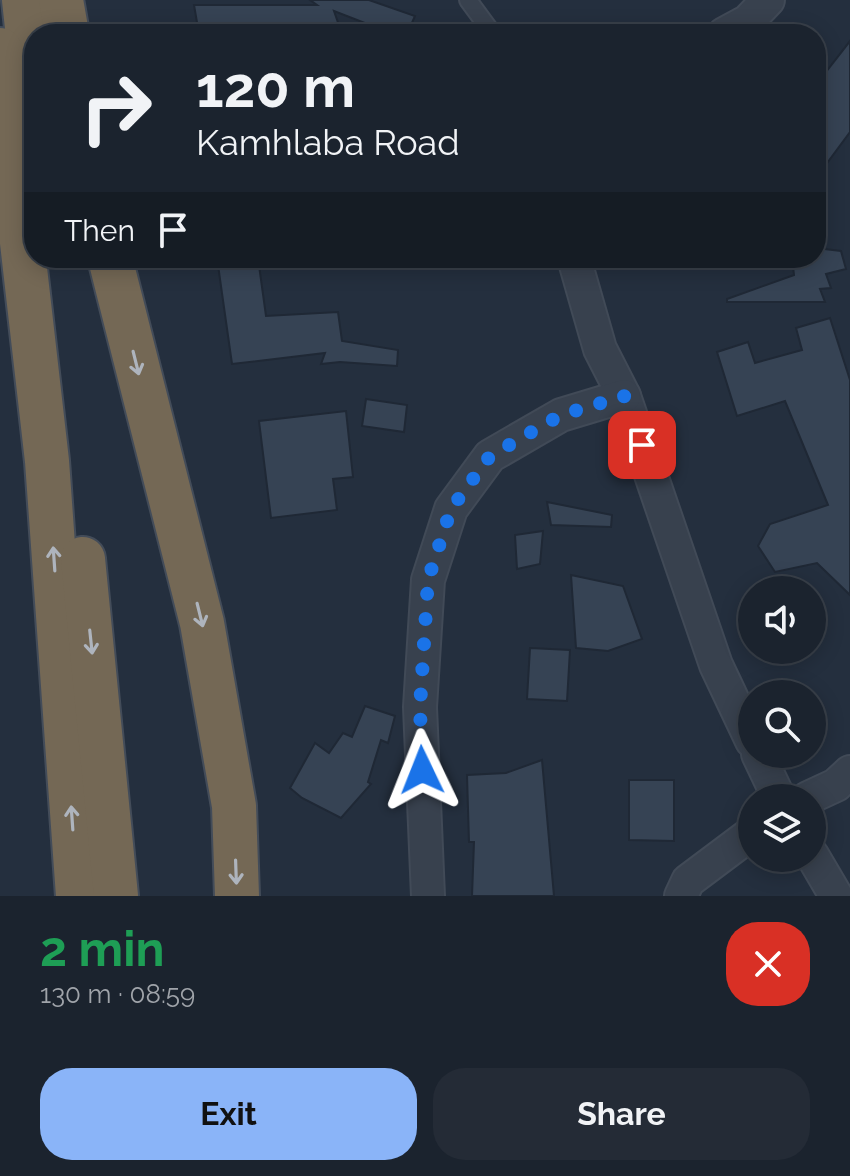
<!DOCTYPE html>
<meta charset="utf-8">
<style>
body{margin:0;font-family:Raleway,sans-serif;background:#242b36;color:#f1f3f6;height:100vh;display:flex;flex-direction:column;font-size:30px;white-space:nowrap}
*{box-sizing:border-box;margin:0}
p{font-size:26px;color:#a0a4aa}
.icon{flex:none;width:44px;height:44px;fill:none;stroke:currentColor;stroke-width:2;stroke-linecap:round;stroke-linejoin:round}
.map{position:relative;height:896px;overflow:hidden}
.details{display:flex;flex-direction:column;background:#1b232e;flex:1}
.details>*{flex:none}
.top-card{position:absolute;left:24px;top:24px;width:802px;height:244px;border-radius:32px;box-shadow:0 4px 20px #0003,0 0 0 2px #39404a;background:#1b232e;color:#f1f3f6;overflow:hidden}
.buttons{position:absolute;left:738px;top:576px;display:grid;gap:16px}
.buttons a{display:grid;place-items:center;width:88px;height:88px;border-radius:50%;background:#1b232e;box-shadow:0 4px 20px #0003,0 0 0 2px #39404a;font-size:40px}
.pin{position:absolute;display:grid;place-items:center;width:68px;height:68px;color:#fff;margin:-34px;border-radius:16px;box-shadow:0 4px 12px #0006}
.me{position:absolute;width:88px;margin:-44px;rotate:358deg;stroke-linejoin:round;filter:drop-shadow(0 0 6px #0008)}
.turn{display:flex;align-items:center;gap:28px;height:168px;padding:0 40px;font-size:36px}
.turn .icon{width:104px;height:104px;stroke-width:2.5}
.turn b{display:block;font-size:56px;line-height:68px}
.then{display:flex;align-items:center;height:76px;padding:0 40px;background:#0003;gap:16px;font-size:30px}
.round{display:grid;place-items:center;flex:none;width:84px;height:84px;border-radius:32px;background:#242b36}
.headline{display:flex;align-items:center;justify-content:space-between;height:136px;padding:0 40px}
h1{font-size:48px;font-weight:700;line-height:60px;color:#1e9e55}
.button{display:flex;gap:16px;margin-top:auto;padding:16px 40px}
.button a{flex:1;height:92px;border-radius:32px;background:#8ab4f8;color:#111;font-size:32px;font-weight:700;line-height:92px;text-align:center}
.button a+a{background:#242b36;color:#f1f3f6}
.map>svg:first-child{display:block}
.building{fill:#364354;stroke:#1f2835;stroke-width:2}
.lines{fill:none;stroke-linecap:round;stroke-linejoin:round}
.service-casing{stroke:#414a57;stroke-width:20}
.minor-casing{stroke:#414a57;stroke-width:36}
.motorway-casing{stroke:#434c59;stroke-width:48}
.service{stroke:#38414e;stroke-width:16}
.minor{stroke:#38414e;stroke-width:32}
.motorway{stroke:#746855;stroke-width:44}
.oneway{stroke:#aeb4bd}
.route{stroke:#1a73e8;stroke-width:14;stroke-dasharray:0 25.2}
</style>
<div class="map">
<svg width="850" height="896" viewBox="0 0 850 896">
<rect width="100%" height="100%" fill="#242f3e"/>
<!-- building -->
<g class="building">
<path d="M 310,0 L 369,0 L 415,16 L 407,34 L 393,34 L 334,11 L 342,34 L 199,34 L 194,5 L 317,5 Z"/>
<path d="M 850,41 L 850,132 L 816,178 L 816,65 L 826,72 Z"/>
<path d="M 816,248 L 841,251 L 846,269 L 826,274 L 831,288 L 820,289 L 825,302 L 727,302 L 727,299 L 794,275 L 792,258 L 816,258 Z"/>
<path d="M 217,258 L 258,258 L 266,316 L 338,312 L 342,341 L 398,350 L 397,366 L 340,362 L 321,364 L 325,353 L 232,364 Z"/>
<path d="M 830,318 L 850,380 L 850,595 L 817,563 L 775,572 L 758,546 L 770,524 L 828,505 L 785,401 L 737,416 L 717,352 L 748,342 L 755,363 L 802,350 L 796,328 Z"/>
<path d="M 366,399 L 407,405 L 404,432 L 362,426 Z"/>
<path d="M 346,411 L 353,477 L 333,479 L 337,510 L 271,518 L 259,421 Z"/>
<path d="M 547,502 L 612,515 L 611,527 L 551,525 Z"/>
<path d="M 543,531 L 540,564 L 517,569 L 515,535 Z"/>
<path d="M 571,575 L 623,586 L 642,639 L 608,651 L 576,648 Z"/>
<path d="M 530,648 L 570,650 L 567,701 L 527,699 Z"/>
<path d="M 365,706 L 395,716 L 388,743 L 381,740 L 368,782 L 371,784 L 341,818 L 302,798 L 290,788 L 315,743 L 329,753 L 343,733 L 352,737 Z"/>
<path d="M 542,760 L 554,896 L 472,896 L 474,842 L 469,842 L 467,775 L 506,773 Z"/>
<path d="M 629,780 L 674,780 L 674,841 L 629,840 Z"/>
</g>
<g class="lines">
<!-- service casing -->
<g class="service-casing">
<path id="service" d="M 468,0 L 493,34"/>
</g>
<!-- minor casing -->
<g class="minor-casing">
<g id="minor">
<path d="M 724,34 L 748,21 L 768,0"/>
<path d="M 574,258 L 600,349 L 624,396 L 716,665 L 752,741"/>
<path d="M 758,754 L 779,798"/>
<path d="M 808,798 L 836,785 L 850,772"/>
<path d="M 812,855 L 836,896"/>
<path d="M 428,896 L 420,707 L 428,580 L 451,509 L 490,456 L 561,415 L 624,396"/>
<path d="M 681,896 L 688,881 L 752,833"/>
</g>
</g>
<!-- motorway casing -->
<g class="motorway-casing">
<g id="motorway">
<path d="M 24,0 L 34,91"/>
<path d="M 61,0 L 67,34"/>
<path d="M 0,50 L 47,461 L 78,896"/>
<path d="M 110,258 L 202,623 L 234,806 L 237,896"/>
<path d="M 83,559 L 116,896"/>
</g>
</g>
<!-- service -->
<use href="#service" class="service"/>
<!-- minor -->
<use href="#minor" class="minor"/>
<!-- motorway -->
<use href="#motorway" class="motorway"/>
</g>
<!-- one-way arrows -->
<defs><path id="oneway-shaft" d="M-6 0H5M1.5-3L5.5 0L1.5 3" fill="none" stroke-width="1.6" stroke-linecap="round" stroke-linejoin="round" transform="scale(2)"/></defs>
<g class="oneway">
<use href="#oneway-shaft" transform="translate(136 363) rotate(76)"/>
<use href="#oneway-shaft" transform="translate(54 559) rotate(-94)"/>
<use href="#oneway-shaft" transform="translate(200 615) rotate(76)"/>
<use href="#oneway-shaft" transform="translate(91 642) rotate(84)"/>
<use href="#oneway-shaft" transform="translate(72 818) rotate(-94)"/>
<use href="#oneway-shaft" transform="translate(236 872) rotate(88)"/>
</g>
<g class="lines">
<!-- route -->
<path class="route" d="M 422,770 L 420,707 L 428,580 L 451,509 L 490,456 L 561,415 L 624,396 L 642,445"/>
</g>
</svg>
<div class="buttons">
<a><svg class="icon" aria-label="sound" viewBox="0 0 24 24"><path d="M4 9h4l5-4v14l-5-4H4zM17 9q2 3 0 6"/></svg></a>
<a><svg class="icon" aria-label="search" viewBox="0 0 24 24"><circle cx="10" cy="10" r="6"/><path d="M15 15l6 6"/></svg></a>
<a><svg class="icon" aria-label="layers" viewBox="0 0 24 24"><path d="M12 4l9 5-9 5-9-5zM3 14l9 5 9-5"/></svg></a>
</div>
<div class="pin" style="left:642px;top:445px;background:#d93025"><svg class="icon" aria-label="arrive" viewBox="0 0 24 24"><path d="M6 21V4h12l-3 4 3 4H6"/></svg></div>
<svg class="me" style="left:422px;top:770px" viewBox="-20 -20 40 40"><path d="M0-17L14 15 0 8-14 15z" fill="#1a73e8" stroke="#fff" stroke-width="4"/></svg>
<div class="top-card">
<div class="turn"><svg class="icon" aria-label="right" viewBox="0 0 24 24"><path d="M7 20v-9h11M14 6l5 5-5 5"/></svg><div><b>120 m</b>Kamhlaba Road</div></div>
<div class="then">Then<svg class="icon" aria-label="arrive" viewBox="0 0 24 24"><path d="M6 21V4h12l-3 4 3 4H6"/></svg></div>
</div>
</div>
<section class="details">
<div class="headline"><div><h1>2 min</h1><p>130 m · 08:59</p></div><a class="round" style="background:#d93025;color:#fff"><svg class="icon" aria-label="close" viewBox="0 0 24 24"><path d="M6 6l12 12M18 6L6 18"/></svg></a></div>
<div class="button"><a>Exit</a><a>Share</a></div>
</section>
